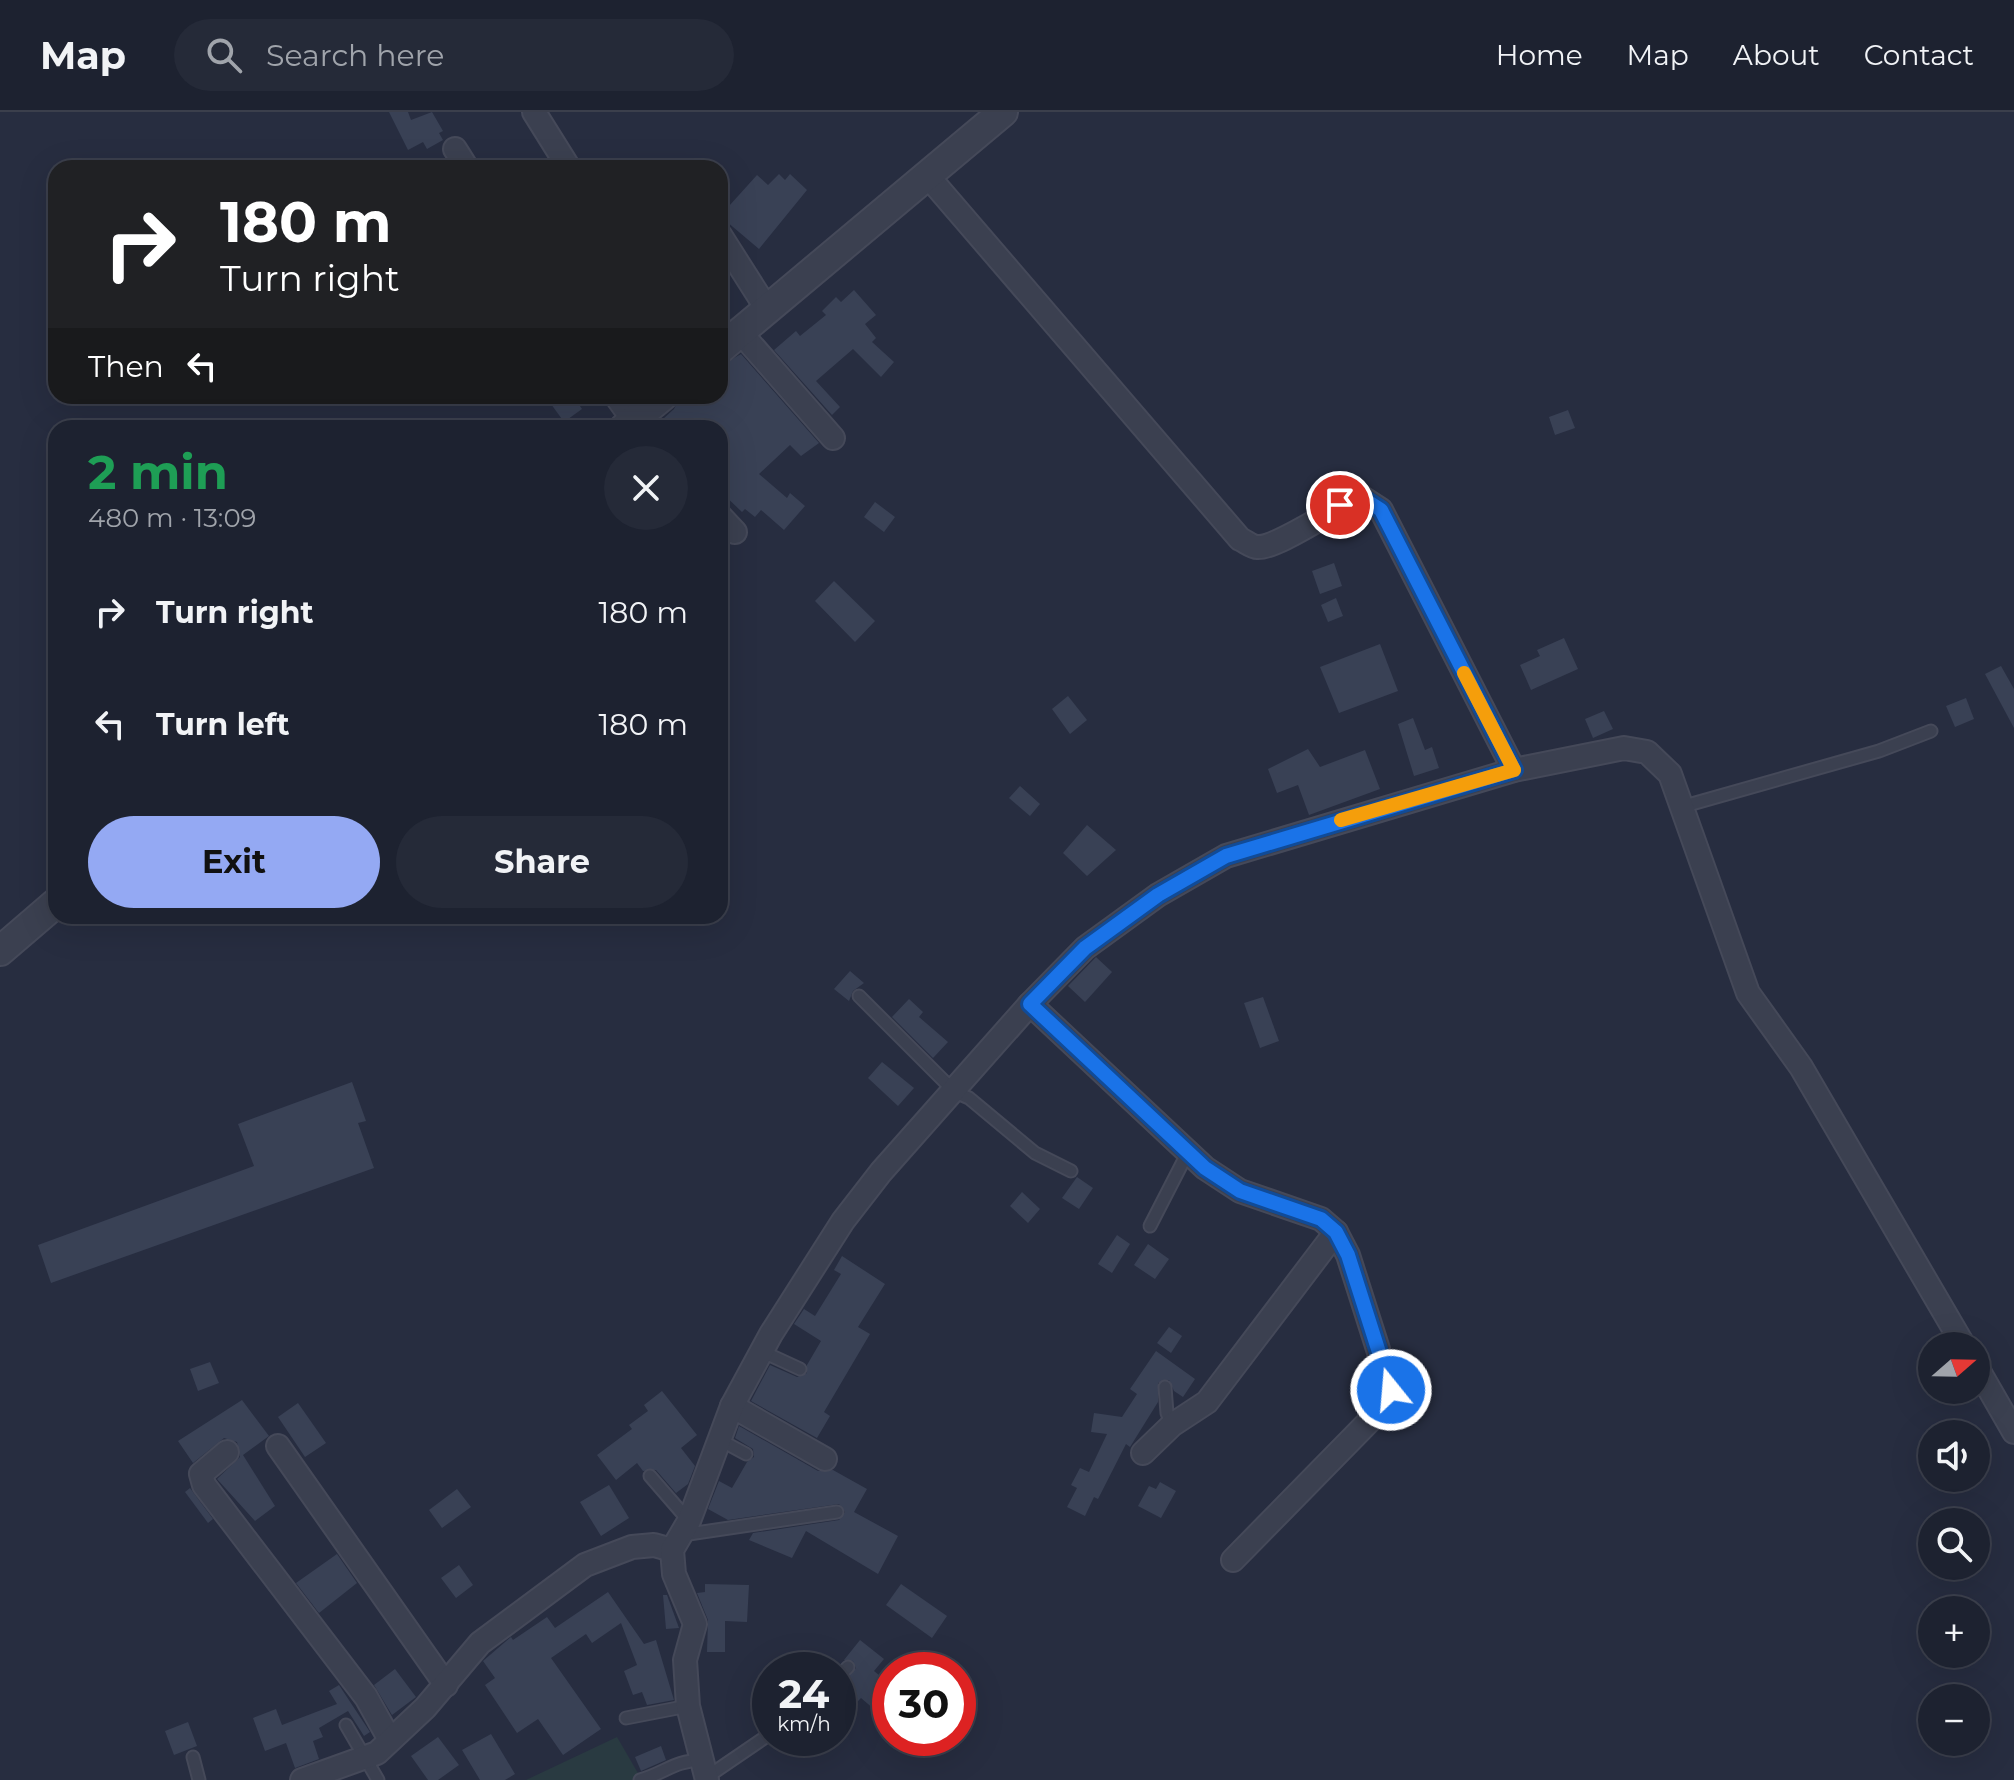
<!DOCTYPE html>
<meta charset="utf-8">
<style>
body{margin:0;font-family:Montserrat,sans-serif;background:#252a38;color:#f1f3f6;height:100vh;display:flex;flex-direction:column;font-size:30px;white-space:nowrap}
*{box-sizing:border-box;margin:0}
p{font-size:26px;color:#a0a4ab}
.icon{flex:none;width:44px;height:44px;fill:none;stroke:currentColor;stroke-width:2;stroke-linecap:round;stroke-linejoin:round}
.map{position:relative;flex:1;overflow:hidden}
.details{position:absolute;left:48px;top:308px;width:680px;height:504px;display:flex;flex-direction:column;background:#1d2230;border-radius:24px;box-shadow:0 8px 32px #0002,0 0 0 2px #3b3f4c}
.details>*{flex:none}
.hud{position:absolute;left:48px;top:48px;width:680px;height:244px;border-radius:24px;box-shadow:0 8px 32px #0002,0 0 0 2px #3b3f4c;background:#202124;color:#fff;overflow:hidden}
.needle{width:52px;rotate:70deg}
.tools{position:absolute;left:1918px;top:1220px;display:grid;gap:16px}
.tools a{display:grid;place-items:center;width:72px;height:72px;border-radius:50%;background:#1d2230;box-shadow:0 8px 32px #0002,0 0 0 2px #3b3f4c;font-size:40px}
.speed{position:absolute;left:752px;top:1540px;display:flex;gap:16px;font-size:40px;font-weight:700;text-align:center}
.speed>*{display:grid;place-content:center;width:104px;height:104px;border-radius:50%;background:#1d2230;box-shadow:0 8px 32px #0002,0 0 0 2px #3b3f4c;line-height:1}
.speed small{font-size:20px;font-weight:400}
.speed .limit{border:12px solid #d22;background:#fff;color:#111}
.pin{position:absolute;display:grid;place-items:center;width:68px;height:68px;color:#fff;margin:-34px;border:4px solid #fff;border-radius:50%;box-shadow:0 2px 8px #0007}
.me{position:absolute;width:88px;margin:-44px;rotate:343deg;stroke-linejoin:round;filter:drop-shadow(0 0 6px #0008)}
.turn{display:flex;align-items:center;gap:28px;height:168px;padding:0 40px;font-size:36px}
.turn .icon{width:104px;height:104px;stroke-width:2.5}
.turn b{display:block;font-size:56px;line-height:68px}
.then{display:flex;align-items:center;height:76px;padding:0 40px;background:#0003;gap:16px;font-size:30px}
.round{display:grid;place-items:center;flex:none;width:84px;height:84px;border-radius:42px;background:#252a38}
.headline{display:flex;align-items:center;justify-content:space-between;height:136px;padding:0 40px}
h1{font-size:48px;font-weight:700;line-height:60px;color:#1e9e55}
.action{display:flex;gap:16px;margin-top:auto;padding:16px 40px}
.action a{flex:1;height:92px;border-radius:48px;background:#94a9f3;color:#111;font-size:32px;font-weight:700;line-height:92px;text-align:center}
.action a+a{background:#252a38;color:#f1f3f6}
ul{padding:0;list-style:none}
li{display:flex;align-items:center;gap:24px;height:112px;padding:0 40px}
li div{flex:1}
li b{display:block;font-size:30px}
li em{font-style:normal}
header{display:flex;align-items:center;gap:48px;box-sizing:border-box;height:112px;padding:0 40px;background:#1d2230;border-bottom:2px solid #3b3f4c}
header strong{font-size:38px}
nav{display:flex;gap:44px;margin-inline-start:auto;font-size:28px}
.search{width:560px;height:72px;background:#252a38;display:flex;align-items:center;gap:20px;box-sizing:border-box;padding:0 28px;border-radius:44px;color:#a0a4ab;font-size:30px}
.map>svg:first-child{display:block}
.green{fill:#293a41}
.building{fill:#394155}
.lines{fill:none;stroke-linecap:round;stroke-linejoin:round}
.service-casing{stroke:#454959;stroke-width:15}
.minor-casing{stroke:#454959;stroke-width:26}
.tertiary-casing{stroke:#454959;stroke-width:32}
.service{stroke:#3b4050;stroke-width:11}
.minor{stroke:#3b4050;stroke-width:22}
.tertiary{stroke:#3b4050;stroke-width:28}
.route-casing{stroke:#114b97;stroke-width:20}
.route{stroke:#1a73e8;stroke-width:14}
.slow{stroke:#f59e0b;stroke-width:14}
</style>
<header>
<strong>Map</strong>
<div class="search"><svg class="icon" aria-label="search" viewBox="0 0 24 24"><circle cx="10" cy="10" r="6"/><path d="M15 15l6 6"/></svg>Search here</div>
<nav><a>Home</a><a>Map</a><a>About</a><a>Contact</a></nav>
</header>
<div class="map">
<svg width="2014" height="1668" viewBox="0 0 2014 1668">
<rect width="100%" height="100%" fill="#272d40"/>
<!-- green -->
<path class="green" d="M 617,1625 L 642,1668 L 526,1668 Z"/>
<!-- building -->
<g class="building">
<path d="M 389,0 L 408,0 L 411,8 L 432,0 L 443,19 L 439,21 L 443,28 L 427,37 L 423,30 L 408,38 Z"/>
<path d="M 779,62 L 785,68 L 790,62 L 807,78 L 759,137 L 720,104 L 757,63 L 768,73 Z"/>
<path d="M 854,178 L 876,203 L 865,212 L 876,226 L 872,230 L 894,250 L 881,265 L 853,237 L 816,269 L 840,295 L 832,303 L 774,238 L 796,219 L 800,224 L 826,203 L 822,199 L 836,185 L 841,190 Z"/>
<path d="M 741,242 L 819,331 L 801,344 L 790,333 L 759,362 L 787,386 L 790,381 L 805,394 L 784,418 L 761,398 L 755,405 L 745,397 L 742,400 L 720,379 L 720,316 L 653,316 L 674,297 L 680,284 L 720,284 L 720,254 Z"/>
<path d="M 562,284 L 573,284 L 582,297 L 564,310 L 551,292 Z"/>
<path d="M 1568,298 L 1575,316 L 1555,323 L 1549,305 Z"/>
<path d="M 875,390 L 895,405 L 884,420 L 864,405 Z"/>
<path d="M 1334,451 L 1342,474 L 1320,482 L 1312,459 Z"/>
<path d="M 834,469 L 875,509 L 855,530 L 815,489 Z"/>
<path d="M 1336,486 L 1343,504 L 1328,510 L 1321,493 Z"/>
<path d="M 1564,526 L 1578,557 L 1531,578 L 1520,553 L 1540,544 L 1537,538 Z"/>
<path d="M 1380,532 L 1398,579 L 1339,601 L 1320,555 Z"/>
<path d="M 2001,554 L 2014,577 L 2014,616 L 1985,562 Z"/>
<path d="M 1068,584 L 1087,608 L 1070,622 L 1052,597 Z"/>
<path d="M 1966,586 L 1974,607 L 1955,615 L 1946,594 Z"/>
<path d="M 1604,599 L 1613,617 L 1593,626 L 1585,607 Z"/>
<path d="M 1413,606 L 1425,638 L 1432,635 L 1439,656 L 1414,664 L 1398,612 Z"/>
<path d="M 1308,637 L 1320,655 L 1365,638 L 1380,677 L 1309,703 L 1298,673 L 1277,681 L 1268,657 Z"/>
<path d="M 1020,674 L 1040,692 L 1030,704 L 1009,686 Z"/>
<path d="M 1087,713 L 1116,738 L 1087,764 L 1063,741 Z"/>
<path d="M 1096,845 L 1112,860 L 1085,890 L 1068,874 Z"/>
<path d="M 850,859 L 864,871 L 853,879 L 849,889 L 834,877 Z"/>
<path d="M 1263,885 L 1279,929 L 1260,936 L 1244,891 Z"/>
<path d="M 909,887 L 923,900 L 919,905 L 948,930 L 933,946 L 892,905 Z"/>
<path d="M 882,950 L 914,976 L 898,994 L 868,966 Z"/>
<path d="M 352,970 L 366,1009 L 358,1011 L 374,1056 L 51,1171 L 38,1133 L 254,1054 L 238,1012 Z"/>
<path d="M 1077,1065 L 1093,1076 L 1079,1097 L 1062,1086 Z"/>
<path d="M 1022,1080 L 1040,1097 L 1028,1111 L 1010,1094 Z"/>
<path d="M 1117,1123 L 1130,1132 L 1112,1161 L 1098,1152 Z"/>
<path d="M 1148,1132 L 1169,1147 L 1155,1167 L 1134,1153 Z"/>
<path d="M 842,1144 L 885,1172 L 858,1215 L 870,1222 L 824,1300 L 830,1304 L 817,1326 L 751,1289 L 770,1253 L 797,1265 L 807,1261 L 807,1253 L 821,1229 L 794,1212 L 804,1197 L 815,1204 L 841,1162 L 834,1158 Z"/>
<path d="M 1169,1215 L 1182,1224 L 1171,1241 L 1157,1231 Z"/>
<path d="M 1156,1239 L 1195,1267 L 1183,1285 L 1174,1279 L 1169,1268 L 1158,1271 L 1158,1290 L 1130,1335 L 1126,1332 L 1098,1387 L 1094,1385 L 1085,1404 L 1067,1395 L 1077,1376 L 1071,1373 L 1080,1356 L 1089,1360 L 1107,1322 L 1091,1320 L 1094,1301 L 1122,1305 L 1137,1282 L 1130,1277 Z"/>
<path d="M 210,1250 L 219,1271 L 198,1279 L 190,1257 Z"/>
<path d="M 662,1279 L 697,1323 L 681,1336 L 695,1354 L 688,1372 L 676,1381 L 656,1358 L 643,1359 L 637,1351 L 616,1368 L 597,1343 L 632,1317 L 629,1313 L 648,1299 L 644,1293 Z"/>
<path d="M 242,1288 L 269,1324 L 243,1343 L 275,1394 L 255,1409 L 217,1367 L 240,1345 L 237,1330 L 224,1326 L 193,1351 L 178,1329 Z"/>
<path d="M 298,1291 L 326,1331 L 305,1345 L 278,1305 Z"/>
<path d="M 739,1314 L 818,1359 L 833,1358 L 867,1377 L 854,1400 L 898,1424 L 878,1462 L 806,1419 L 792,1446 L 749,1428 L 753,1421 L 839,1408 L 845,1400 L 839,1392 L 728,1408 L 708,1397 L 719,1369 L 732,1376 L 747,1350 L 754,1345 L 753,1337 L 735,1326 Z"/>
<path d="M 1160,1370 L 1176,1379 L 1161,1406 L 1138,1394 L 1149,1374 L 1156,1377 Z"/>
<path d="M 609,1373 L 629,1406 L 601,1424 L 580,1390 Z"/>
<path d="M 190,1376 L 213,1407 L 208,1411 L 185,1380 Z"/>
<path d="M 457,1377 L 471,1395 L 442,1416 L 429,1398 Z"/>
<path d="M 337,1442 L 357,1471 L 319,1501 L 296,1471 Z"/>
<path d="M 459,1453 L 473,1473 L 456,1486 L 441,1466 Z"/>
<path d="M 705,1472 L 749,1473 L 747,1510 L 725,1509 L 725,1540 L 707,1540 L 708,1508 L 697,1481 L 705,1480 Z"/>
<path d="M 901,1472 L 947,1504 L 932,1526 L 886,1493 Z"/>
<path d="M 608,1480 L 644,1532 L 656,1528 L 674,1588 L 647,1593 L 642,1580 L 633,1583 L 624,1559 L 637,1553 L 621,1511 L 592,1531 L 586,1522 L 551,1546 L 601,1617 L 563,1643 L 538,1607 L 517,1621 L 485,1573 L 495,1566 L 483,1549 L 511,1525 L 513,1528 L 547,1505 L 555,1516 Z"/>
<path d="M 663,1483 L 667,1483 L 679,1516 L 666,1517 Z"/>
<path d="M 860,1528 L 884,1547 L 874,1559 L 890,1572 L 890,1581 L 875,1598 L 861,1586 L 838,1610 L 838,1574 L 856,1556 L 853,1549 L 844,1548 Z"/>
<path d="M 395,1557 L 416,1585 L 392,1603 L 374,1573 Z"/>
<path d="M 339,1573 L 370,1620 L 364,1624 L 348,1599 L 319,1616 L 323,1625 L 313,1629 L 319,1647 L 295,1656 L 286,1631 L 265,1639 L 253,1606 L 276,1597 L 282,1613 L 337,1592 L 329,1579 Z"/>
<path d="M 188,1610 L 197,1634 L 174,1643 L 165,1619 Z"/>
<path d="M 491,1622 L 515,1662 L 505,1668 L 480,1668 L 462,1638 Z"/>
<path d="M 438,1625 L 459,1653 L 438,1668 L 428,1668 L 411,1644 Z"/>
<path d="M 661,1634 L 666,1648 L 641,1659 L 635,1645 Z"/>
</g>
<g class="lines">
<!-- service casing -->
<g class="service-casing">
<g id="service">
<path d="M 1681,695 L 1879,639 L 1931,619"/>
<path d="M 859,884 L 955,980 L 969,986 L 1035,1041 L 1071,1059"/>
<path d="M 1150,1114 L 1188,1040"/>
<path d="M 761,1239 L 800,1257"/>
<path d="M 1165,1275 L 1167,1301 L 1172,1313"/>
<path d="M 720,1328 L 746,1342"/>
<path d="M 650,1364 L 689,1409"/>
<path d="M 682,1423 L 837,1400"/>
<path d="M 838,1565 L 848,1555"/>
<path d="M 626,1606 L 688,1594"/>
<path d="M 346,1613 L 378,1668"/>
<path d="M 193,1645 L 199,1668"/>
<path d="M 707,1665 L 770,1622"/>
<path d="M 640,1668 C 667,1660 673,1649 702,1648"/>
</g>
</g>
<!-- minor casing -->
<g class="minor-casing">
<g id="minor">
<path d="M 534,0 L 569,56"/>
<path d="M 455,37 L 467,56"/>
<path d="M 926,62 L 1240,427 C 1245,429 1252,435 1257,435 C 1277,437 1337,394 1361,385 L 1381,398 L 1514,658"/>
<path d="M 720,123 L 767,197"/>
<path d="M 740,220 L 833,326"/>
<path d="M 616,284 L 639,316"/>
<path d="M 720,404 L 735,420"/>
<path d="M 1030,892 L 1205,1056 L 1240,1079 L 1321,1107 L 1336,1120 L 1348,1143 L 1391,1278 L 1387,1291 L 1233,1448"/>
<path d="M 1976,1254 L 2014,1320"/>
<path d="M 732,1294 L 825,1347"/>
<path d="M 278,1334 L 446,1573"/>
<path d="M 227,1340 L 201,1362 L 204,1373 L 366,1585 L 390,1628"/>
<path d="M 1143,1341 L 1172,1313 L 1207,1290 L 1336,1120"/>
<path d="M 302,1668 L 377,1641 L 425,1596 L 480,1531 L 585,1453 L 632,1435 L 654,1433 L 672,1438"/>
<path d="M 707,1668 L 688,1594 L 685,1548 L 695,1512 L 674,1462 L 672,1438 L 689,1409 L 732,1294 L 771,1222 L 843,1109 L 881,1060 L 1030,892 L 1085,836 L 1158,783 L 1226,744 L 1514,658 L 1624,636 L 1647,640 L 1670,662 L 1748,881 L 1801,955 L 1964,1234"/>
</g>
</g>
<!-- tertiary casing -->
<g class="tertiary-casing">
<g id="tertiary">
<path d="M 720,237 L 1003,0"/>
<path d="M 624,316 L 663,284"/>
<path d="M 0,839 L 56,791"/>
</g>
</g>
<!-- service -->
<use href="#service" class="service"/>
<!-- minor -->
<use href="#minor" class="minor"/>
<!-- tertiary -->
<use href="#tertiary" class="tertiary"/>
</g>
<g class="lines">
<!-- route casing -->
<g class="route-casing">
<path id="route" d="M 1340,393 L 1361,385 L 1381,398 L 1514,658 L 1226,744 L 1158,783 L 1085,836 L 1030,892 L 1205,1056 L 1240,1079 L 1321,1107 L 1336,1120 L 1348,1143 L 1391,1278"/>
</g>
<!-- route -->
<use href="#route" class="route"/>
<!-- slow -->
<path class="slow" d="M 1341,708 L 1514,658 L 1464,561"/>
</g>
</svg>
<div class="tools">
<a><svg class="needle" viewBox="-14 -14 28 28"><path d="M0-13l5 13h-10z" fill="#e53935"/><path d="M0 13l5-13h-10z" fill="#a0a4ab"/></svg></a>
<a><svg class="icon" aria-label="sound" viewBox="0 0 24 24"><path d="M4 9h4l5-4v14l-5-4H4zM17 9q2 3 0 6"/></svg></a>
<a><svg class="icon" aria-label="search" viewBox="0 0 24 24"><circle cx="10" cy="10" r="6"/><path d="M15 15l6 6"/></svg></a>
<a>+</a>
<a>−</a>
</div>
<div class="speed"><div>24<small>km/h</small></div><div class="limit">30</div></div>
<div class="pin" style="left:1340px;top:393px;background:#d93025"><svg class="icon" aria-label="arrive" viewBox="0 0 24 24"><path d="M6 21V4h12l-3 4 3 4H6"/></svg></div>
<svg class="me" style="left:1391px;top:1278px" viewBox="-20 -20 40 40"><circle r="17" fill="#1a73e8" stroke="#fff" stroke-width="3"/><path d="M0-11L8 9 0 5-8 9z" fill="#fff"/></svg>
<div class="hud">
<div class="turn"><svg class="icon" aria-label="right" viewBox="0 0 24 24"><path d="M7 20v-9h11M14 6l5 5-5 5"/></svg><div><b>180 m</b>Turn right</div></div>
<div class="then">Then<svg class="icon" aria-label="left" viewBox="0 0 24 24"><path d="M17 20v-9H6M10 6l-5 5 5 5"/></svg></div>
</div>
<section class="details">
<div class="headline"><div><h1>2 min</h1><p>480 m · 13:09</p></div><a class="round"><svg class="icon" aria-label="close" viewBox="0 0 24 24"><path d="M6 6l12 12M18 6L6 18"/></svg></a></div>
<ul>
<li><svg class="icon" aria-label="right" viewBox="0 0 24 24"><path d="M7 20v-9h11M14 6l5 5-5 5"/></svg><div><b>Turn right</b></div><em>180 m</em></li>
<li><svg class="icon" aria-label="left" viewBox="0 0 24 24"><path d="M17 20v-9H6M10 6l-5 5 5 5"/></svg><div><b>Turn left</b></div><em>180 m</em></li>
</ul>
<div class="action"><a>Exit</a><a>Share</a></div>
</section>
</div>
